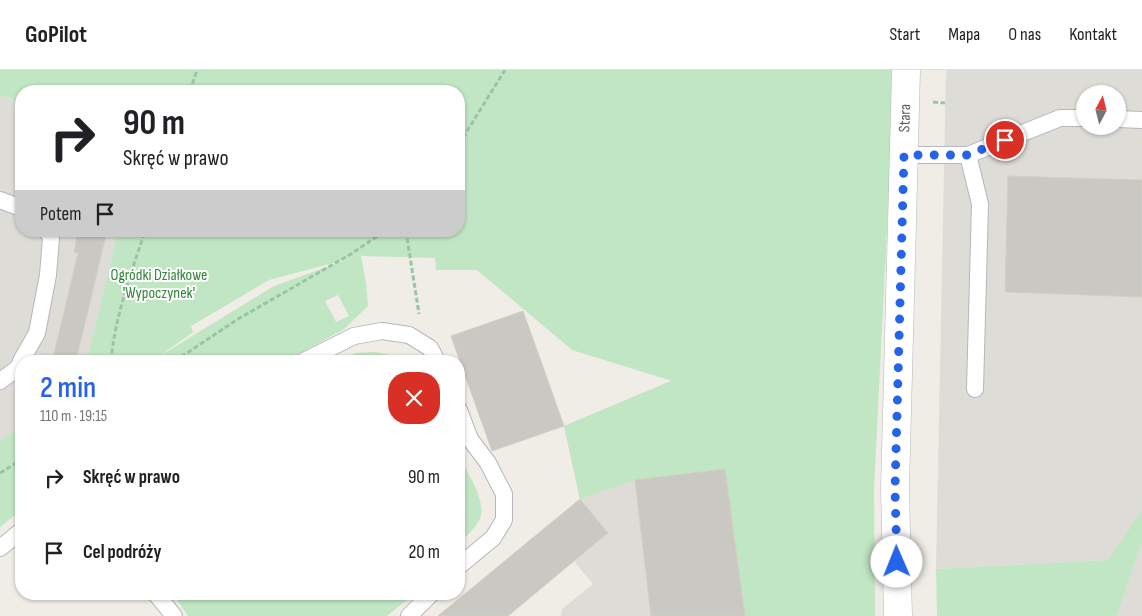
<!DOCTYPE html>
<html lang="pl">
<meta charset="utf-8">
<style>
body{margin:0;font-family:"Sofia Sans Condensed",sans-serif;background:#f6f6f6;color:#202124;height:100vh;display:flex;flex-direction:column;font-size:19px;white-space:nowrap}
*{box-sizing:border-box;margin:0}
p{font-size:16px;color:#757577}
.icon{flex:none;width:28px;height:28px;fill:none;stroke:currentColor;stroke-width:2;stroke-linecap:round;stroke-linejoin:round}
.map{position:relative;flex:1;overflow:hidden}
.sheet{position:absolute;left:15px;top:285px;width:450px;height:245px;display:flex;flex-direction:column;background:#fff;border-radius:20px;box-shadow:0 1px 4px #0004}
.sheet>*{flex:none}
.banner{position:absolute;left:15px;top:15px;width:450px;height:152px;border-radius:20px;box-shadow:0 1px 4px #0004;background:#fff;color:#202124;overflow:hidden}
.needle{width:32px;rotate:7deg}
.buttons{position:absolute;left:1076px;top:15px;display:grid;gap:10px}
.buttons a{display:grid;place-items:center;width:50px;height:50px;border-radius:50%;background:#fff;box-shadow:0 1px 4px #0004;font-size:25px}
.pin{position:absolute;display:grid;place-items:center;width:42px;height:42px;color:#fff;margin:-21px;border:2px solid #fff;border-radius:50%;box-shadow:0 1px 5px #0007}
.me{position:absolute;width:55px;margin:-28px;rotate:359deg;stroke-linejoin:round;filter:drop-shadow(0 0 4px #0008)}
.turn{display:flex;align-items:center;gap:18px;height:105px;padding:0 25px;font-size:22px}
.turn .icon{width:65px;height:65px;stroke-width:2.5}
.turn b{display:block;font-size:35px;line-height:42px}
.then{display:flex;align-items:center;height:48px;padding:0 25px;background:#0003;gap:10px;font-size:19px}
.round{display:grid;place-items:center;flex:none;width:52px;height:52px;border-radius:20px;background:#f6f6f6}
.head{display:flex;align-items:center;justify-content:space-between;height:85px;padding:0 25px}
h1{font-size:30px;font-weight:600;line-height:38px;color:#2563eb}
ul{padding:0;list-style:none}
li{display:flex;align-items:center;gap:15px;height:75px;padding:0 25px}
li div{flex:1}
li b{display:block;font-size:19px}
li em{font-style:normal}
header{display:flex;align-items:center;gap:30px;box-sizing:border-box;height:70px;padding:0 25px;background:#fff;border-bottom:1px solid #e0e0e0}
header strong{font-size:24px}
nav{display:flex;gap:28px;margin-inline-start:auto;font-size:18px}
.map>svg:first-child{display:block}
.industrial{fill:#dedcd7;fill-rule:evenodd}
.green{fill:#c1e6c3;fill-rule:evenodd}
.building{fill:#cac8c2;stroke:#d4cfc3}
.lines{fill:none;stroke-linecap:round;stroke-linejoin:round}
.lane-casing{stroke:#b5b7bc;stroke-width:18}
.street-casing{stroke:#b5b7bc;stroke-width:29}
.path{stroke:#99c5a7;stroke-width:3;stroke-dasharray:5 2.5;stroke-linecap:butt}
.lane{stroke:#fff;stroke-width:16}
.street{stroke:#fff;stroke-width:28}
.route{stroke:#2563eb;stroke-width:9;stroke-dasharray:0 16.2}
.labels{text-anchor:middle;dominant-baseline:central;stroke-width:4;stroke-linejoin:round;paint-order:stroke}
.street-label{font-size:16px;fill:#5d6065;stroke:#fff}
.park-label{font-size:16px;fill:#35843c;stroke:#fff}
</style>
<header>
<strong>GoPilot</strong>
<nav><a>Start</a><a>Mapa</a><a>O nas</a><a>Kontakt</a></nav>
</header>
<div class="map">
<svg width="1142" height="546" viewBox="0 0 1142 546">
<rect width="100%" height="100%" fill="#efede5"/>
<!-- industrial -->
<g class="industrial">
<path d="M 946,0 L 1142,0 L 1142,440 L 1108,490 L 936,499 ZM 1085,24 L 1118,24 L 1118,56 L 1085,56 Z"/>
<path d="M 0,26 L 21,30 L 21,161 L 118,161 L 87,291 L 21,291 L 21,375 L 0,388 Z"/>
<path d="M 682,306 L 748,377 L 777,546 L 561,546 L 562,539 L 593,514 L 574,491 L 608,463 L 580,429 L 564,356 Z"/>
<path d="M 1140,475 L 1142,476 L 1142,546 L 1117,546 Z"/>
</g>
<!-- green -->
<g class="green">
<path d="M 0,0 L 893,0 L 892,58 L 874,419 L 875,546 L 745,546 L 725,399 L 635,410 L 580,429 L 564,356 L 672,311 L 572,280 L 477,200 L 436,200 L 435,188 L 361,186 L 366,213 L 368,236 L 344,259 L 286,291 L 87,291 L 118,161 L 459,161 L 459,21 L 21,21 L 21,30 L 0,26 ZM 352,188 L 274,216 L 158,287 L 193,262 L 191,256 L 269,210 ZM 338,225 L 349,246 L 336,252 L 325,231 Z"/>
<path d="M 375,282 L 404,288 L 406,291 L 339,291 L 356,283 Z"/>
<path d="M 21,356 L 21,440 L 0,457 L 0,371 Z"/>
<path d="M 459,386 C 467,402 487,431 480,449 C 476,457 466,467 459,473 Z"/>
<path d="M 1142,440 L 1142,476 L 1140,476 L 1117,546 L 937,546 L 936,499 L 1108,490 Z"/>
<path d="M 173,524 L 414,524 L 387,546 L 188,546 Z"/>
</g>
<!-- building -->
<g class="building">
<path d="M 1008,106 L 1142,110 L 1142,227 L 1005,222 Z"/>
<path d="M 78,161 L 107,161 L 76,291 L 66,291 L 53,288 L 78,183 L 74,182 Z"/>
<path d="M 523,241 L 564,356 L 492,381 L 451,266 Z"/>
<path d="M 725,399 L 745,546 L 651,546 L 635,410 Z"/>
<path d="M 580,429 L 608,463 L 574,491 L 508,546 L 438,546 Z"/>
</g>
<g class="lines">
<!-- lane casing -->
<g class="lane-casing">
<g id="lane">
<path d="M 1118,49 L 1142,50"/>
<path d="M 904,85 L 968,85 L 1060,48 L 1085,48"/>
<path d="M 968,85 L 980,134 L 975,319"/>
<path d="M 0,130 L 21,138"/>
<path d="M 21,291 L 37,263 L 48,205 L 51,168 L 47,161"/>
<path d="M 304,291 L 354,266 L 382,261 L 409,265 L 430,278 L 437,291"/>
<path d="M 0,311 L 18,298 L 21,292"/>
<path d="M 459,340 L 470,369 L 488,393 L 504,424 L 504,450 L 493,468 L 459,496"/>
<path d="M 0,478 L 21,461"/>
<path d="M 156,524 L 174,546"/>
<path d="M 409,546 L 431,524"/>
</g>
</g>
<!-- street casing -->
<g class="street-casing">
<g id="street">
<path id="s1" d="M 898,546 L 895,419 L 906,0"/>
</g>
</g>
<!-- path -->
<g class="path">
<path d="M 190,21 L 197,0"/>
<path d="M 933,32 L 945,33"/>
<path d="M 459,74 L 505,0"/>
<path d="M 406,161 L 419,244"/>
<path d="M 111,291 C 115,246 131,204 145,161"/>
<path d="M 175,291 L 238,249 L 351,184 L 385,161"/>
<path d="M 0,403 L 21,390"/>
</g>
<!-- lane -->
<use href="#lane" class="lane"/>
<!-- street -->
<use href="#street" class="street"/>
</g>
<g class="lines">
<!-- route -->
<path class="route" d="M 897,492 L 895,419 L 904,85 L 968,85 L 1005,70"/>
</g>
<g class="labels">
<!-- street labels -->
<g class="street-label">
<text stroke="none"><textPath href="#s1" startOffset="498">Stara</textPath></text>
</g>
<!-- park labels -->
<g class="park-label">
<text x="159" y="205">Ogródki Działkowe<tspan x="159" dy="18">'Wypoczynek'</tspan></text>
</g>
</g>
</svg>
<div class="buttons">
<a><svg class="needle" viewBox="-14 -14 28 28"><path d="M0-13l5 13h-10z" fill="#e53935"/><path d="M0 13l5-13h-10z" fill="#757577"/></svg></a>
</div>
<div class="pin" style="left:1005px;top:70px;background:#d93025"><svg class="icon" aria-label="arrive" viewBox="0 0 24 24"><path d="M6 21V4h12l-3 4 3 4H6"/></svg></div>
<svg class="me" style="left:897px;top:492px" viewBox="-20 -20 40 40"><circle r="19" fill="#fff"/><path d="M0-13L10 11 0 6-10 11z" fill="#2563eb"/></svg>
<div class="banner">
<div class="turn"><svg class="icon" aria-label="right" viewBox="0 0 24 24"><path d="M7 20v-9h11M14 6l5 5-5 5"/></svg><div><b>90 m</b>Skręć w prawo</div></div>
<div class="then">Potem<svg class="icon" aria-label="arrive" viewBox="0 0 24 24"><path d="M6 21V4h12l-3 4 3 4H6"/></svg></div>
</div>
<section class="sheet">
<div class="head"><div><h1>2 min</h1><p>110 m · 19:15</p></div><a class="round" style="background:#d93025;color:#fff"><svg class="icon" aria-label="close" viewBox="0 0 24 24"><path d="M6 6l12 12M18 6L6 18"/></svg></a></div>
<ul>
<li><svg class="icon" aria-label="right" viewBox="0 0 24 24"><path d="M7 20v-9h11M14 6l5 5-5 5"/></svg><div><b>Skręć w prawo</b></div><em>90 m</em></li>
<li><svg class="icon" aria-label="arrive" viewBox="0 0 24 24"><path d="M6 21V4h12l-3 4 3 4H6"/></svg><div><b>Cel podróży</b></div><em>20 m</em></li>
</ul>
</section>
</div>
